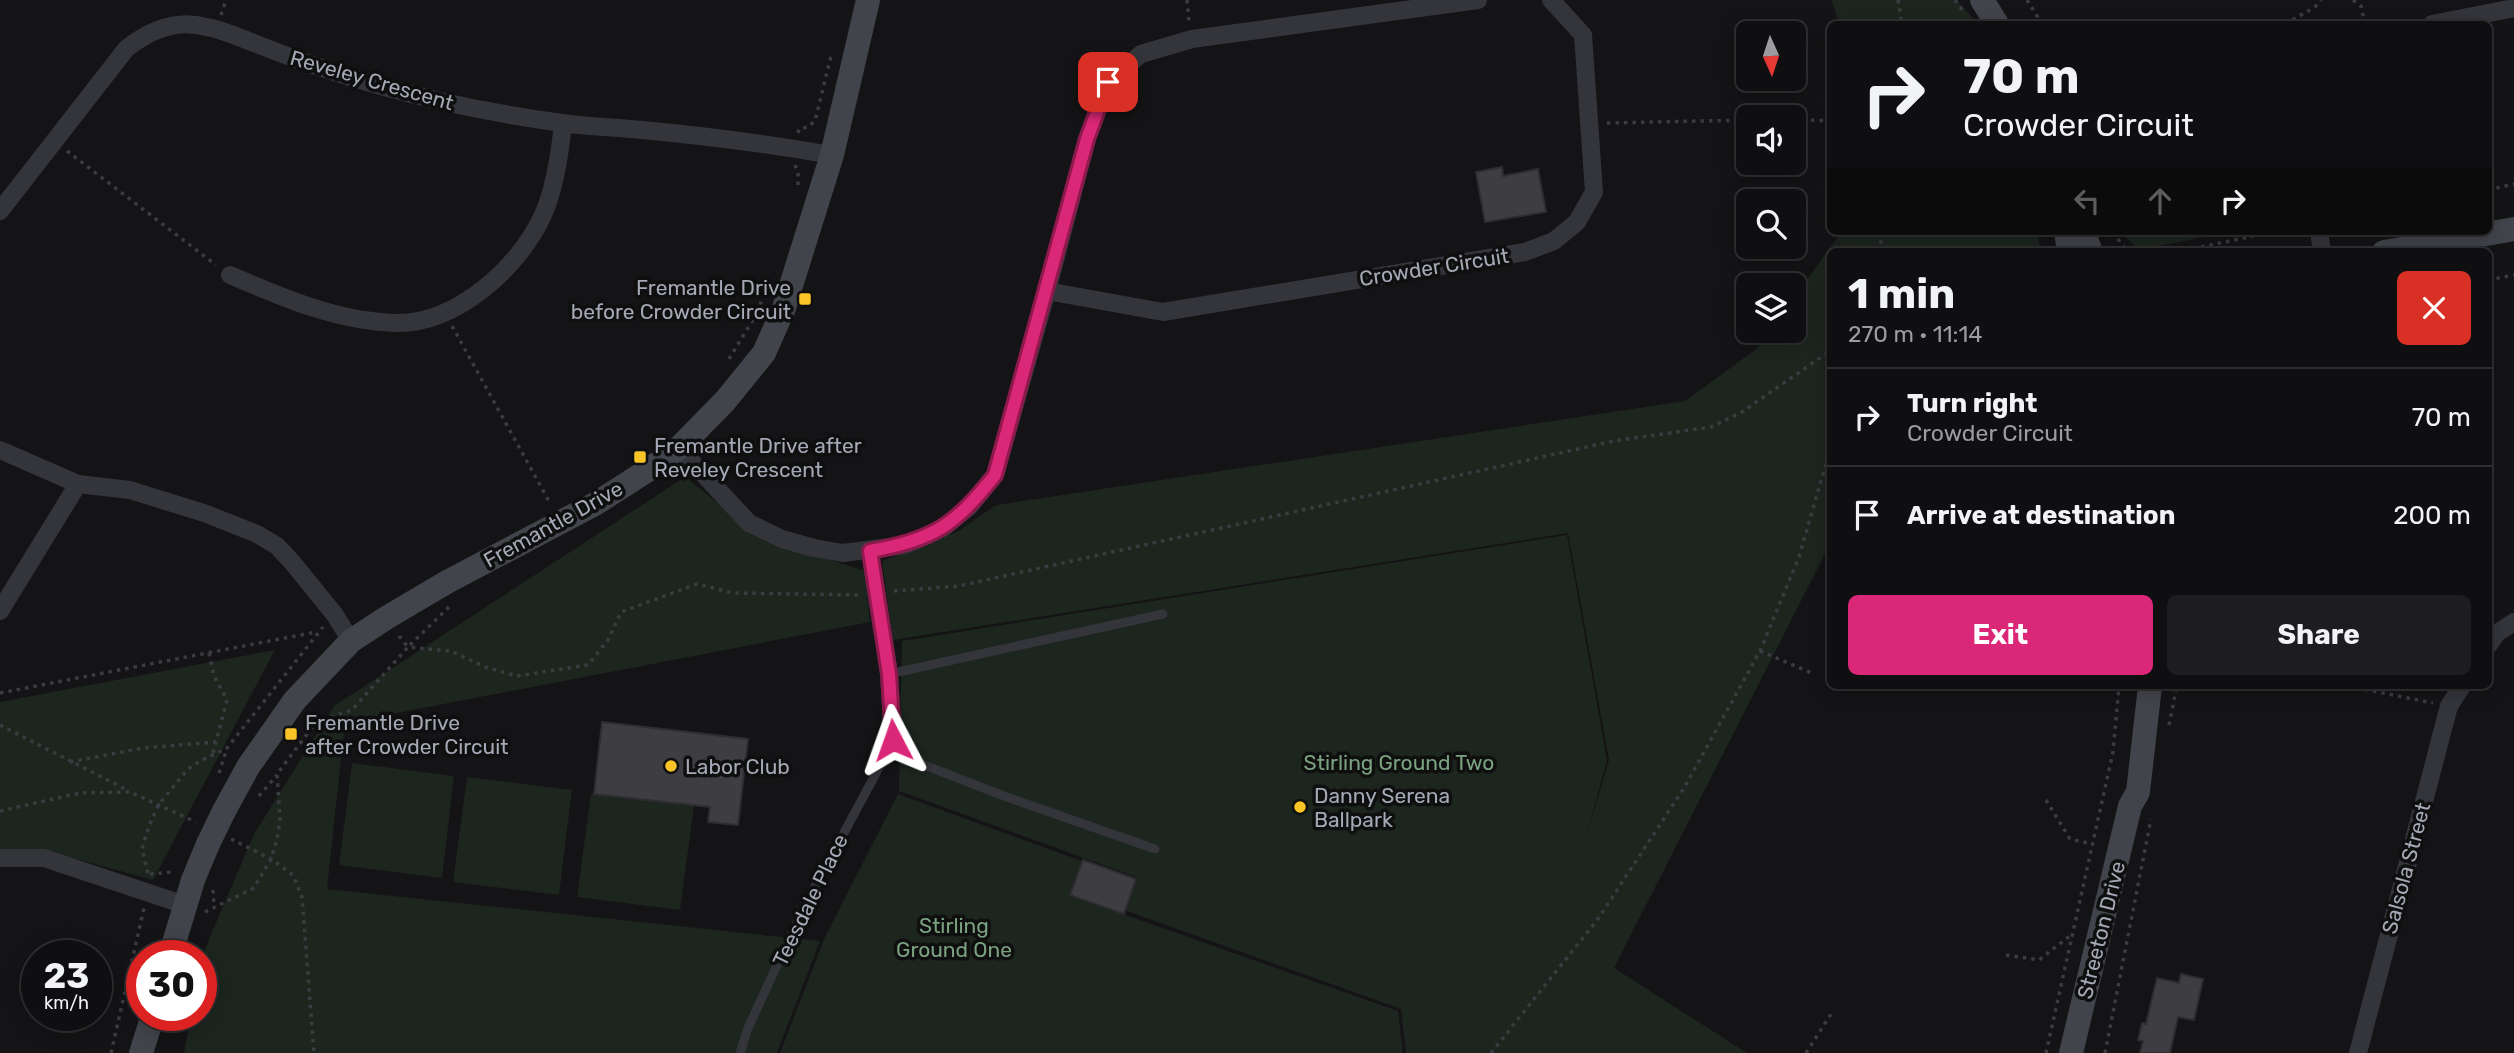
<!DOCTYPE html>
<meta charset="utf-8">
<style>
body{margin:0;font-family:Rubik,sans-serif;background:#1d1c1e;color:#f1f3f6;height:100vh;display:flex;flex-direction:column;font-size:26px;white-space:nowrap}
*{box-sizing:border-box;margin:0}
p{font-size:23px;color:#9b9c9f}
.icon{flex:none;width:38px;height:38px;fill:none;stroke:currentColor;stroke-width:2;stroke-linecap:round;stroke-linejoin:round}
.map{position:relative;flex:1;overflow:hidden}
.sheet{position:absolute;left:1827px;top:248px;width:665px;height:441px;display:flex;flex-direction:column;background:#0f0e10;border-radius:10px;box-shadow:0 4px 18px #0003,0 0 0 2px #2f2e30}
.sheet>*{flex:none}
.hud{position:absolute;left:1827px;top:21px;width:665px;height:214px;border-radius:10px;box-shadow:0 4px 18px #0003,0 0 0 2px #2f2e30;background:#0f0e10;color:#f1f3f6;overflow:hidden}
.needle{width:46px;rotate:177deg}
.buttons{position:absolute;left:1736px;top:21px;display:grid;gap:14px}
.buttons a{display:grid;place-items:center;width:70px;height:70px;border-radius:10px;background:#0f0e10;box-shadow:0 4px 18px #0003,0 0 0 2px #2f2e30;font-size:35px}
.speed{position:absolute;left:21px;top:940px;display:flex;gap:14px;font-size:35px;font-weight:700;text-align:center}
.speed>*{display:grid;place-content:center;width:91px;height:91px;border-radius:50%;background:#0f0e10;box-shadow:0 4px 18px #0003,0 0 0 2px #2f2e30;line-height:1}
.speed small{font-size:18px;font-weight:400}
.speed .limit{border:10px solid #d22;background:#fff;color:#111}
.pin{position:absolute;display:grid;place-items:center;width:60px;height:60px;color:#fff;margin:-30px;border-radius:14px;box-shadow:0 4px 10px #0006}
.me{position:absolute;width:77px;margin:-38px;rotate:356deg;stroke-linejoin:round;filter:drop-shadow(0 0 5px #0008)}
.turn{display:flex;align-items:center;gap:24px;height:147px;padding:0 21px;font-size:32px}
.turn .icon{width:91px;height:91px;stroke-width:2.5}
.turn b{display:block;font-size:49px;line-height:60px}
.lanes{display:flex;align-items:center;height:66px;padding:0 21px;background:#0003;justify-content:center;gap:35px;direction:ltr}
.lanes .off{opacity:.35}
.round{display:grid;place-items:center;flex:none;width:74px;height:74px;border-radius:10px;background:#1d1c1e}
.overview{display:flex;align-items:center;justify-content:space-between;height:119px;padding:0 21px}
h1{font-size:42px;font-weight:700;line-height:52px}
.button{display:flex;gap:14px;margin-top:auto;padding:14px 21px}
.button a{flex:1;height:80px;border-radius:10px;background:#db2777;color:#fff;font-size:28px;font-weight:700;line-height:80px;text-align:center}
.button a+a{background:#1d1c1e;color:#f1f3f6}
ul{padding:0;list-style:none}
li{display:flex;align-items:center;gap:21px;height:98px;padding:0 21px;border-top:2px solid #2f2e30}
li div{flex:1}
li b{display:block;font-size:26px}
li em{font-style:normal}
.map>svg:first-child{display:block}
.green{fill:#1d251f}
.building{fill:#3e3e42;stroke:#2e2d32;stroke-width:2}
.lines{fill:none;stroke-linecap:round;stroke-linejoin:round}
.path{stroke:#3a3c42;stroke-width:3.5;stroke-dasharray:3.5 5;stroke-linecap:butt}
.lane{stroke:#34353b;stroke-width:9}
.street{stroke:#34353b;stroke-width:18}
.secondary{stroke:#42444b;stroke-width:24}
.secondary-bridge{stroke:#42444b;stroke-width:24}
.route-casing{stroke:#8e194d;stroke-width:18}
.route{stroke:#db2777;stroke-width:12}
.poi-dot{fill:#fac427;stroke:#0f0f10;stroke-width:2.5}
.labels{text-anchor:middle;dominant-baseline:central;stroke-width:7;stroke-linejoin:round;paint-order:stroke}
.street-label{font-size:21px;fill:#a5a9b6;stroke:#0f0f10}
.poi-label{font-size:21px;fill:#a5a9b6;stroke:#0f0f10;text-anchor:start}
.park-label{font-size:21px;fill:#7ba280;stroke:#0f0f10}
</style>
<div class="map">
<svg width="2514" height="1053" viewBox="0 0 2514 1053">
<rect width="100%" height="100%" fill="#141315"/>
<!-- green -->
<g class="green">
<path d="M 1831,0 L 1957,0 L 1978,24 L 1840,24 Z"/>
<path d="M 1839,231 L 2037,231 L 2041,252 L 1830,252 L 1830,544 L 1614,968 L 1747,1053 L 1406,1053 L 1401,1009 L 1124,910 L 1136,877 L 899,791 L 902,641 L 1567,535 L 1607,760 L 1586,837 L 1609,760 L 1568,533 L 893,640 L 882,561 L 957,532 L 996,505 L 1685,401 L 1755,350 L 1769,331 L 1794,331 L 1794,297 L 1838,237 Z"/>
<path d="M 2122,231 L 2223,231 L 2225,233 L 2139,250 L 2124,236 Z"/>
<path d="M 685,477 L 761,537 L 865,571 L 870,622 L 345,723 L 327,889 L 820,941 L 777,1053 L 184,1053 L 191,1015 L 201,1015 L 201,958 L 254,834 L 334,706 Z"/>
<path d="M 275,650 L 153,880 L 73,858 L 31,853 L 0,858 L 0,702 Z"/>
<path d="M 352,763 L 454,776 L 442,878 L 339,865 Z"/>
<path d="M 467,777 L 572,790 L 559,895 L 453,882 Z"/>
<path d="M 591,793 L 694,806 L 680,910 L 577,897 Z"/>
<path d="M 898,794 L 1082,861 L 1069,895 L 1398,1011 L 1403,1053 L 780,1053 L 825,937 Z"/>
</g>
<!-- building -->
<g class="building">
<path d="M 1502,167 L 1503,176 L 1538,169 L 1546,212 L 1485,222 L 1476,172 Z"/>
<path d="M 602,722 L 748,739 L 738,825 L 708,822 L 710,807 L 594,794 Z"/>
<path d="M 1083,860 L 1136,879 L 1124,914 L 1070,895 Z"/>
<path d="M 2181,974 L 2203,979 L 2194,1020 L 2178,1017 L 2170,1053 L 2140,1053 L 2143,1041 L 2138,1040 L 2142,1023 L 2146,1024 L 2157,978 L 2179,983 Z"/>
</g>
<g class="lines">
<!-- path -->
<g class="path">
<path d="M 1187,0 L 1189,22"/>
<path d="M 1898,0 L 1902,24"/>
<path d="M 1955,0 L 1963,11"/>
<path d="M 2027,0 L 2042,24"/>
<path d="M 2353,0 L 2361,6 L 2365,24"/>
<path d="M 221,15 L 226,0"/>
<path d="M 2285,24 L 2315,7 L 2321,0"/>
<path d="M 1794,119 L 1830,121"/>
<path d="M 1607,123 L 1748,120"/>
<path d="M 798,133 L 799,129 L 808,127 L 815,121 L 831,56"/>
<path d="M 67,151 L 216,265"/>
<path d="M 795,165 L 798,174 L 798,188"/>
<path d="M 2488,190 L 2514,184"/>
<path d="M 2115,231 L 2117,238 L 2128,252"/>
<path d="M 1878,252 L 1884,231"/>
<path d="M 2176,252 L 2278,231"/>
<path d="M 2488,280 L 2514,275"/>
<path d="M 760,305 L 767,286"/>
<path d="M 452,326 L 550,503"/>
<path d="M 729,359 L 754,318"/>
<path d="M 894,591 L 959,586 L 1614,441 L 1711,427 L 1742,412 L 1830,351"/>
<path d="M 399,636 L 408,647 L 449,607"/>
<path d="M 1760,651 L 1814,674"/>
<path d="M 209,653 L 214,676 L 227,700 L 213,753"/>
<path d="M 2348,686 L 2433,703"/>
<path d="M 0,693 L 316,632"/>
<path d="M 0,725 L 129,791"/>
<path d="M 2169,725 L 2177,686"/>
<path d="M 70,762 L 143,748 L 216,742"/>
<path d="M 219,773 L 227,748"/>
<path d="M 259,796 L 277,775"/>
<path d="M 2046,800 L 2070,839 L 2092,844"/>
<path d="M 0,811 L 80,793 L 130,792 L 196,822"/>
<path d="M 231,839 L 271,859 L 293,875 L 302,897 L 314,1053"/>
<path d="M 148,873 L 142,849 L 149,826 L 159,804 L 188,769 L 200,761 L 227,748 L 323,627"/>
<path d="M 150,874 L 174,872"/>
<path d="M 213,890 L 214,905"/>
<path d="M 205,912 L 254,888 L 271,859 L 277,840 L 280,819 L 277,774 L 317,721 L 352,710 L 408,647 L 451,651 L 485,667 L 517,676 L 588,665 L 608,640 L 621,612 L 697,584 L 733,593 L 858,595"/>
<path d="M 2006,955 L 2039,960 L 2071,935"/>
<path d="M 111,1053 L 144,908"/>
<path d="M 1491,1053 L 1598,919 L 1684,788 L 1760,651 L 1799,557 L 1830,450"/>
<path d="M 1806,1053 L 1831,1014"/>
<path d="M 2046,1053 L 2113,752 L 2119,686"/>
<path d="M 2105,1053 L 2151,819"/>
</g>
<!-- lane -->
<g class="lane">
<path d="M 889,674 L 1163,614"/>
<path d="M 740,1053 L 748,1028 L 804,907 L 888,751 L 1004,796 L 1155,849"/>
</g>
<!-- street -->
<g class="street">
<path d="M 1478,0 L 1192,39 L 1141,54 L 1108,82 L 1087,139 L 1047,291 L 1163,312 L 1525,252 L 1554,241 L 1577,222 L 1594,192 L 1583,35 L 1551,0"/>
<path d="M 2432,24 L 2514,8"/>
<path d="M 0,211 L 126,49 C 175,10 206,24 259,45 C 356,84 459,109 562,123 C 589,127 616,127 642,130 C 706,136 769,144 832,155"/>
<path d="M 2319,231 L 2322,252"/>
<path d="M 230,275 C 283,298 339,322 398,323 C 457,323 518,268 542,217 C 555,190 560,153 563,123"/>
<path d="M 679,448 L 749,523 L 782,539 L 814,548 L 843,553 L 905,545 L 943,528 L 969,507 L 995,475 L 1047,291"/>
<path d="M 0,450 L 78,484 L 130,490 L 204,513 L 257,534 L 277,546 L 292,562 L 335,615 L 351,641"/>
<path d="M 870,551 L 889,674 L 893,740 L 888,751"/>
<path d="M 0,611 L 78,484"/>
<path d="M 2488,646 L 2497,633 L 2514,622"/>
<path d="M 0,858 L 44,858 L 185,905"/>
<path d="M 2358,1053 L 2449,706 L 2462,686"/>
</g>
<!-- secondary -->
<g class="secondary">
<path d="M 1982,0 L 1997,24"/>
<path d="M 2066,231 L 2069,252"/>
<path d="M 2083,231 L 2091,252"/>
<path d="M 2384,252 L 2514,229"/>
<path d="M 224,811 L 248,767 L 295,700 L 351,641 L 386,618 L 447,582 L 595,504 L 648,470 L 679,448 L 725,401 L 764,353 L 784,308 L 832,155 L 868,0"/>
<path d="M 170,956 L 193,880 L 208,844"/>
<path d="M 141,1053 L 153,1015"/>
<path d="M 2071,1053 L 2130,806 L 2138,792 L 2150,686"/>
</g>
<!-- secondary-bridge -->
<path class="secondary-bridge" d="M 208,844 L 224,811"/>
</g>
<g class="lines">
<!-- route casing -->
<g class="route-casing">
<path id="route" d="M 893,740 L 889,674 L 870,551 C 934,540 955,525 995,475 L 1087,139 L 1108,82"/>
</g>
<!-- route -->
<use href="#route" class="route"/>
</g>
<!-- markers -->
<g class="poi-dot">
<rect x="798" y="292" width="14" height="14" rx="3.5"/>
<rect x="633" y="450" width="14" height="14" rx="3.5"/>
<rect x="284" y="727" width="14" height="14" rx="3.5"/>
<circle cx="671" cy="766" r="7"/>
<circle cx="1300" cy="807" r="7"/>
</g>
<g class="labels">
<!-- street labels -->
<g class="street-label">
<text transform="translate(372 80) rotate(16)">Reveley Crescent</text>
<text transform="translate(1434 267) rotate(-9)">Crowder Circuit</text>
<text transform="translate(553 524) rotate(-29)">Fremantle Drive</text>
<text transform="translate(2406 868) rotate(-75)">Salsola Street</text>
<text transform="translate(810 900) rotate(-64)">Teesdale Place</text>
<text transform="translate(2101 930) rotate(-76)">Streeton Drive</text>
</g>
<!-- poi labels -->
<g class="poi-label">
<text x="791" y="287" text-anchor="end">Fremantle Drive<tspan x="791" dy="24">before Crowder Circuit</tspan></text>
<text x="654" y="445">Fremantle Drive after<tspan x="654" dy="24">Reveley Crescent</tspan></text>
<text x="305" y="722">Fremantle Drive<tspan x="305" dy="24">after Crowder Circuit</tspan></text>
<text x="685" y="766">Labor Club</text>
<text x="1314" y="795">Danny Serena<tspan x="1314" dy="24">Ballpark</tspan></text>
</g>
<!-- park labels -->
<g class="park-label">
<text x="1399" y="762">Stirling Ground Two</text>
<text x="954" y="925">Stirling<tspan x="954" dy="24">Ground One</tspan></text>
</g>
</g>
</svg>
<div class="buttons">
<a><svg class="needle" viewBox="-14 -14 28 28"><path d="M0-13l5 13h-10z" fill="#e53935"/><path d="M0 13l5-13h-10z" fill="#9b9c9f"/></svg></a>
<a><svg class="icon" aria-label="sound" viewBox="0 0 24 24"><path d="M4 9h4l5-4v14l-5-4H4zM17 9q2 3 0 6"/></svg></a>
<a><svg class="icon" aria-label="search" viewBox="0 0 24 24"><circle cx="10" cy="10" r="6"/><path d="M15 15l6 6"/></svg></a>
<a><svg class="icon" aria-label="layers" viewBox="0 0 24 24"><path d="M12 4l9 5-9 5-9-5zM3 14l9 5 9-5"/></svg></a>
</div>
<div class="speed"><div>23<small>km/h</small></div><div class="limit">30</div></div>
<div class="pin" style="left:1108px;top:82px;background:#d93025"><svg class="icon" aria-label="arrive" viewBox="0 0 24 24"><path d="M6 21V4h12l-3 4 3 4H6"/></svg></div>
<svg class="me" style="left:893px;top:740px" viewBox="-20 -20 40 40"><path d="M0-17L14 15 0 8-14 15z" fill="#db2777" stroke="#fff" stroke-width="4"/></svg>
<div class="hud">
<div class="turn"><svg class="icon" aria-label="right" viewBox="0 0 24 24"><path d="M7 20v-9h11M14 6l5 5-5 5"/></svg><div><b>70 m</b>Crowder Circuit</div></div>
<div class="lanes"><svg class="icon off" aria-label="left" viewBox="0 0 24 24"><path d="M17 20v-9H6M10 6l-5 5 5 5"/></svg><svg class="icon off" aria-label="ahead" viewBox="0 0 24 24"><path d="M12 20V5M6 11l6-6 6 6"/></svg><svg class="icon" aria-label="right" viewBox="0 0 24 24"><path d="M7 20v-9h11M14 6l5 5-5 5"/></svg></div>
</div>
<section class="sheet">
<div class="overview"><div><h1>1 min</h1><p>270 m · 11:14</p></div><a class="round" style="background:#d93025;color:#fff"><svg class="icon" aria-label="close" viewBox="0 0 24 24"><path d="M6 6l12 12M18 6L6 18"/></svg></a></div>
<ul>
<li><svg class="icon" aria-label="right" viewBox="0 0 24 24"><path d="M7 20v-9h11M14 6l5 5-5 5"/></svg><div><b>Turn right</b><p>Crowder Circuit</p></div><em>70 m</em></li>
<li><svg class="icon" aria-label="arrive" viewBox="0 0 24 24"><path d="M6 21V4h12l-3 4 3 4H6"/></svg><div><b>Arrive at destination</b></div><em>200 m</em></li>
</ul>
<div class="button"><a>Exit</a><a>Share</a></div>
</section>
</div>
